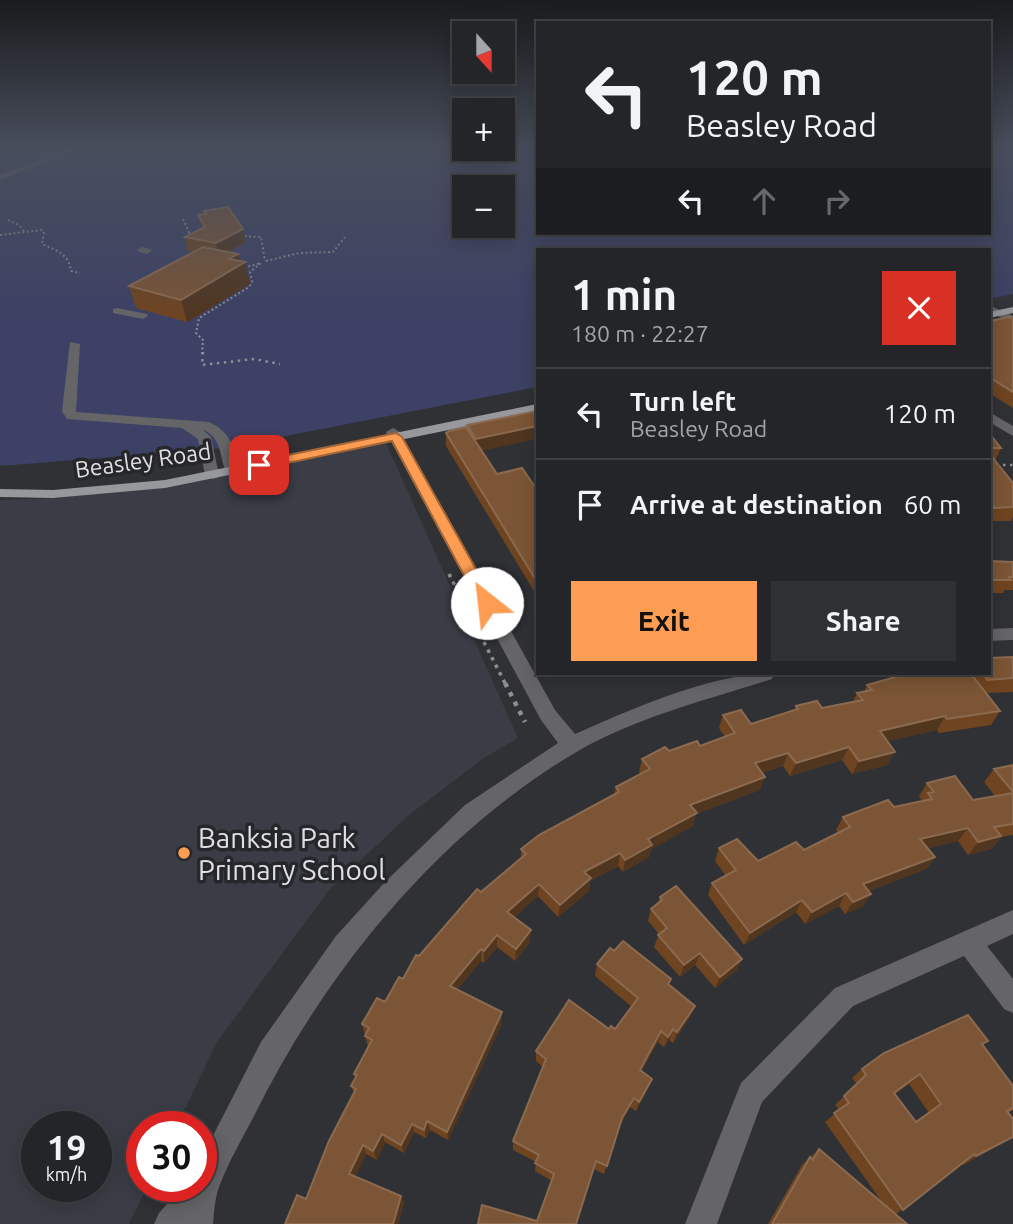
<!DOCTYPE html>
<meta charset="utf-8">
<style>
body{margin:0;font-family:Ubuntu,sans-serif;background:#303134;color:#f1f3f6;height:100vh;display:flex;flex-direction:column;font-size:26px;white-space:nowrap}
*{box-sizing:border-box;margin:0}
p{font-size:23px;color:#a3a5a8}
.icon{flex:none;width:38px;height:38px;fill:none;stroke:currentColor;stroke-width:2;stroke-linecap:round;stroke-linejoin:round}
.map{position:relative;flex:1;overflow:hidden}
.sheet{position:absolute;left:536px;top:248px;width:455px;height:427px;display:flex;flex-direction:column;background:#242528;border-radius:0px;box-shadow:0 4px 18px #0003,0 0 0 2px #414245}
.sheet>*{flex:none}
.top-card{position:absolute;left:536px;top:21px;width:455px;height:214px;border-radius:0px;box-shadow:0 4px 18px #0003,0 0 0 2px #414245;background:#242528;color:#f1f3f6;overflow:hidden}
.needle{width:46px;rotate:159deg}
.buttons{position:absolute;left:452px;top:21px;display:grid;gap:14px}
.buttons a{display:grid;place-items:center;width:63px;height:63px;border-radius:0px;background:#242528;box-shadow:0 4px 18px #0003,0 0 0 2px #414245;font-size:35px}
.speed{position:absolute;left:21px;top:1111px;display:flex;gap:14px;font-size:35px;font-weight:700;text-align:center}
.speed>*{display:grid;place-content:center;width:91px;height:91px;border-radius:50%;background:#242528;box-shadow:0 4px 18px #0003,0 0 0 2px #414245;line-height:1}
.speed small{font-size:18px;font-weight:400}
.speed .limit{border:10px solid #d22;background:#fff;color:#111}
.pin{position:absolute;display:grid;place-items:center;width:60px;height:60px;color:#fff;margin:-30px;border-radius:14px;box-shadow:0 4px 10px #0006}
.me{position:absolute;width:77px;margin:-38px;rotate:331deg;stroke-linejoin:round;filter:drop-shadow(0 0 5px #0008)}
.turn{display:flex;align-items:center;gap:24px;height:147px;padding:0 35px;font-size:32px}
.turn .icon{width:91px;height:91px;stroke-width:2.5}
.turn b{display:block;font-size:49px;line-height:60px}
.lanes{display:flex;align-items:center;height:66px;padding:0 35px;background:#0003;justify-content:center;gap:35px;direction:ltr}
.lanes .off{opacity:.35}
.round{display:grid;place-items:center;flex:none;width:74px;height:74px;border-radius:0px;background:#303134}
.head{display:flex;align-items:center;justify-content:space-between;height:119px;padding:0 35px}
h1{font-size:42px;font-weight:700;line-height:52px}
.button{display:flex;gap:14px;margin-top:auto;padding:14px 35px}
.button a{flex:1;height:80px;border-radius:0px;background:#fc9d53;color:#111;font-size:28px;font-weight:700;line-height:80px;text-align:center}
.button a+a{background:#303134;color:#f1f3f6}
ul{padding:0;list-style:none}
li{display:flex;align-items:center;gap:21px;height:91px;padding:0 35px;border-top:2px solid #414245}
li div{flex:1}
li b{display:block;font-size:26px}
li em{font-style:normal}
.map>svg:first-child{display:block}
.built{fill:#3b3d46;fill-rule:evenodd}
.green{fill:#3c4165;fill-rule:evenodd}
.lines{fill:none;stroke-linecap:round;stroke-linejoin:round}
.path-far3{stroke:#8e8f92;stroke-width:2;stroke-dasharray:2 2.5;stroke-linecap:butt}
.path-far2{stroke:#8e8f92;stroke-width:2.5;stroke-dasharray:2.5 4.5;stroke-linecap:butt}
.path-far1{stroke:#8e8f92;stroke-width:3.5;stroke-dasharray:3.5 5;stroke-linecap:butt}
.path{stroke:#8e8f92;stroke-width:4.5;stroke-dasharray:4.5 6;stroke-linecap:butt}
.minor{fill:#656567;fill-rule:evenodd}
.major{fill:#97989c;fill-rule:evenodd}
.wall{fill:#6f4420;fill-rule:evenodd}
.shaded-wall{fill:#50351f}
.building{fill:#7b5535;stroke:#8b6a50;stroke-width:2;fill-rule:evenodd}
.route{fill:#fc9d53;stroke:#a46636;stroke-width:2}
.poi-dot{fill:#fc9d53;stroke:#26272b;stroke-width:2.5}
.labels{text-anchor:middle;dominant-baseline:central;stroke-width:7;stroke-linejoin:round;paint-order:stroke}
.street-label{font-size:23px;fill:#e0e0e3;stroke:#26272b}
.near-poi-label{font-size:28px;fill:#e0e0e3;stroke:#26272b;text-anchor:start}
</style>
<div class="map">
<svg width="1013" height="1224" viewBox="0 0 1013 1224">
<rect width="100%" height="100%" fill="#303135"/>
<!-- built -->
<path class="built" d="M 386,443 L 518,738 L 484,758 L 409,815 L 329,890 L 217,1042 L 176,1127 L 142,1127 L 142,1186 L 147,1187 L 129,1224 L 0,1224 L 0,500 L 57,498 L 174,485 ZM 37,1127 L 96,1127 L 96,1186 L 37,1186 Z"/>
<!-- green -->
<path class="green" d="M 0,149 L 537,149 L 537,233 L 989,233 L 989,149 L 1013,149 L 1013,294 L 989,299 L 989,250 L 537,250 L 537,387 L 224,448 L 0,466 ZM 464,187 L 502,187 L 502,226 L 464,226 Z"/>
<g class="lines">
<!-- path-far3 -->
<g class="path-far3">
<path d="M 183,219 L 192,239"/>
<path d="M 8,220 L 19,225 L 24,231"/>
<path d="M 0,235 L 41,230 L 44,232 L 42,244 C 56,250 69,254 71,271 L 80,273"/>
<path d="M 240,236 L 261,237 L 265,261"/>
<path d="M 266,261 L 299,253 L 333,252 L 345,237"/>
<path d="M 202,354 L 203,340 L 196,333 L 199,318 L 249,287 L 252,282 L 250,272 L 261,263 L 243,268"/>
</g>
<!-- path-far2 -->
<g class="path-far2">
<path d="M 203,352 L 202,365 L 254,359 L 280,364"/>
<path d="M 989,465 L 1013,465"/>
</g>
<!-- path-far1 -->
<path class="path-far1" d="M 449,574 L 506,685"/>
<!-- path -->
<path class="path" d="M 505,683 L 525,722"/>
<!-- minor -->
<g class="minor">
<path d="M 69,149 L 79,149 L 0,180 L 0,175 Z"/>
<path d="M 142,247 L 150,249 L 152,251 L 147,254 L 139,252 L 137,250 Z"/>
<path d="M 993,307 L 1013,316 L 1013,323 L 989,312 L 989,308 Z"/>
<path d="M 117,308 L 147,314 L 148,316 L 143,319 L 113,313 L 113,309 Z"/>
<path d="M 70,342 L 80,344 L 76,412 L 209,422 C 231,432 235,448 239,471 L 237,474 L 227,474 C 218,456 224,439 202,429 L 211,437 L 219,475 L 217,478 L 212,479 L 205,475 L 198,439 L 182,428 L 67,419 L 62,411 Z"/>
<path d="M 989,412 L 1013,426 L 1013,436 L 989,422 Z"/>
<path d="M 393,428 L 400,432 L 555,710 L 575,734 C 629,710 716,671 774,674 L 772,679 C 707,700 637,717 578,751 C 438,833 325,972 254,1116 C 242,1139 228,1163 219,1187 C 215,1198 214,1212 213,1224 L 154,1224 L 159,1213 L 183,1186 L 201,1186 L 201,1159 L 261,1042 L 336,936 L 386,881 L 465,805 L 558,743 L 541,720 L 386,432 Z"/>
<path d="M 1013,628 L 1013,640 L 989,641 L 989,629 Z"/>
<path d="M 1013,910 L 1013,934 L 987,946 L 1013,979 L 1013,1013 L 1004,1009 L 964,956 L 853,1006 L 762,1102 L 717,1224 L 685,1224 L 741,1083 L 835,988 Z"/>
</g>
<!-- major -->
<g class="major">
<path d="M 1013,307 L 1013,313 L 989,318 L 989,312 Z"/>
<path d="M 537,404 L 537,412 L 165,488 L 53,498 L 0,497 L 0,489 L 53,490 L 165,480 Z"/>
</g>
</g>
<!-- wall -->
<g class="wall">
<path d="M 204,211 L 243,229 L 246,242 L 228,252 L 238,254 L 240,261 L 250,284 L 187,322 L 136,308 L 129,286 L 194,252 L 188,251 L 185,237 L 202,229 L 198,215 L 205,214 Z"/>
<path d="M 1013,319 L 1013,408 L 989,393 L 989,321 Z"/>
<path d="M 537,411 L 482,450 L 497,474 L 537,490 L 537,596 L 446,446 L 446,433 L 467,428 L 467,425 Z"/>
<path d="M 989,433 L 1001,448 L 995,461 L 1013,483 L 1013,517 L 1011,521 L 989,521 Z"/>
<path d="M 989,561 L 1013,562 L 1013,590 L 1004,590 L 1003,593 L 989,593 Z"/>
<path d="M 1013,657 L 1013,692 L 986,693 L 1000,711 L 991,725 L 939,733 L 937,730 L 887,741 L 887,765 L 852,774 L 842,760 L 790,776 L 783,766 L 762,773 L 760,790 L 696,814 L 693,826 L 651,849 L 649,857 L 623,872 L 618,866 L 590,881 L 589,891 L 558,917 L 538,896 L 514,917 L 530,942 L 515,961 L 497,947 L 484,963 L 481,961 L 457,990 L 502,1023 L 448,1140 L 430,1130 L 426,1138 L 414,1132 L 404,1153 L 385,1142 L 377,1160 L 366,1154 L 355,1177 L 401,1196 L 404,1203 L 398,1224 L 285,1224 L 306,1199 L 354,1094 L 351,1086 L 355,1078 L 354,1074 L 368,1047 L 362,1024 L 385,1002 L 403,979 L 419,956 L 481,892 L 521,859 L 521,849 L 614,794 L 616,787 L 641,774 L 639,772 L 642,759 L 669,751 L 700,746 L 725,737 L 719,728 L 723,715 L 751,724 L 794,710 L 796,706 L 822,708 L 853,702 L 857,693 L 864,692 L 867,685 L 905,674 L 989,674 Z"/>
<path d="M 1013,765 L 1013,835 L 1001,837 L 991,849 L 968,855 L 958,841 L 928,848 L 935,857 L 926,869 L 869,891 L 871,894 L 863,906 L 845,914 L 839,906 L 805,924 L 796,912 L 744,945 L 708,895 L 712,883 L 726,876 L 715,861 L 719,848 L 758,861 L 804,850 L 838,833 L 836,830 L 843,817 L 922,801 L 919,796 L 927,783 L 973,800 L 995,796 L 984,782 L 994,769 Z"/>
<path d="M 660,897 L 742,959 L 736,971 L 715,988 L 695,965 L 680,977 L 654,947 L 659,934 L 648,921 L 651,909 L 658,903 Z"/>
<path d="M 614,951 L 669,986 L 690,1017 L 673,1043 L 669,1040 L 664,1047 L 658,1042 L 641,1071 L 648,1088 L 636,1111 L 630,1107 L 620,1126 L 604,1174 L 594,1169 L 537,1221 L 552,1181 L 535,1171 L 536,1162 L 513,1150 L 513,1141 L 543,1067 L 536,1061 L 536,1051 L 609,1029 L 615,1029 L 632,1007 L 595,976 L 597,964 Z"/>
<path d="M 983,1046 L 1013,1086 L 1013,1110 L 1008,1113 L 1013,1119 L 1013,1137 L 963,1165 L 962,1163 L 896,1214 L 907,1224 L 768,1224 L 802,1165 L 819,1149 L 882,1202 L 825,1122 L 839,1110 L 835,1105 L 857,1084 L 852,1078 L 862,1069 ZM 909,1084 L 929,1113 L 916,1122 L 895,1094 Z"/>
</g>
<!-- shaded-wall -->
<g class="shaded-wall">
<path d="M 243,229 L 246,242 L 219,256 L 216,243 Z"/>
<path d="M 238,254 L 241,265 L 245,262 L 250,284 L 187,322 L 181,300 L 229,259 Z"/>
<path d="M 537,426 L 537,439 L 476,452 L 476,439 Z"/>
<path d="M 945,716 L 937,730 L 873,745 L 880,731 Z"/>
<path d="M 849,747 L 842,760 L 790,776 L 796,763 Z"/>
<path d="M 895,752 L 887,765 L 852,774 L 859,761 Z"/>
<path d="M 788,753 L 783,766 L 750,777 L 755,763 Z"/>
<path d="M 765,777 L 760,790 L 696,814 L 693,826 L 651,849 L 649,857 L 623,872 L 625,860 L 690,805 Z"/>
<path d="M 968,828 L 958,841 L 912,852 L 920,839 Z"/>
<path d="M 1001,836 L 991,849 L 968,855 L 978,842 Z"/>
<path d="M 620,853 L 618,866 L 590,881 L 589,891 L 558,917 L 560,905 L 584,872 Z"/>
<path d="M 935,857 L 926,869 L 856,896 L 863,884 Z"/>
<path d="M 539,884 L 538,896 L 507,924 L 507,912 Z"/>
<path d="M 846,893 L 839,906 L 805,924 L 812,912 Z"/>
<path d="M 871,894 L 863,906 L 845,914 L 853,902 Z"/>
<path d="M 802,900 L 796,912 L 744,945 L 750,933 Z"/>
<path d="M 531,930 L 530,942 L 515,961 L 516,949 Z"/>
<path d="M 497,935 L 497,947 L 484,963 L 484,951 Z"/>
<path d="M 481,949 L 481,961 L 451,998 L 450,986 Z"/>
<path d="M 700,953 L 695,965 L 680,977 L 684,965 Z"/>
<path d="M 742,959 L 736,971 L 715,988 L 720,977 Z"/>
<path d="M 695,1006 L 690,1017 L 673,1043 L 677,1032 Z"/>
<path d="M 502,1012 L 502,1023 L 448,1140 L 447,1132 Z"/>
<path d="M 673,1029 L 669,1040 L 664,1047 L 668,1037 Z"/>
<path d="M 661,1031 L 658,1042 L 636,1080 L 640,1070 Z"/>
<path d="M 920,1074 L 909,1084 L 884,1103 L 894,1093 Z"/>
<path d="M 652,1079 L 648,1088 L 636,1111 L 639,1102 Z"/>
<path d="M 634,1098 L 630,1107 L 619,1127 L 622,1118 Z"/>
<path d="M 427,1121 L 430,1130 L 426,1138 L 424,1130 Z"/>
<path d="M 412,1124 L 414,1132 L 404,1153 L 401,1145 Z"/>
<path d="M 382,1134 L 385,1142 L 377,1160 L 373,1151 Z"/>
<path d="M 1013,1137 L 963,1165 L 976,1156 Z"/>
<path d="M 363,1145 L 366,1154 L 353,1182 L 349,1174 Z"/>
<path d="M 401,1196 L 404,1203 L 398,1224 L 393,1224 Z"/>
</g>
<!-- building -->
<g class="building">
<path d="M 228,207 L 243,229 L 216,243 L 185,237 L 205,227 L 198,215 L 206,214 L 204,211 Z"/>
<path d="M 203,247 L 238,254 L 229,259 L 245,262 L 181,300 L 129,286 Z"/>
<path d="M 1010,317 L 1013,319 L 1013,392 L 989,377 L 989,321 Z"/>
<path d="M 537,411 L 537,426 L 476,439 L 467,425 Z"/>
<path d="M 466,427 L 497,474 L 522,468 L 537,490 L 537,582 L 446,433 L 449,431 Z"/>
<path d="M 989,433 L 1001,448 L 989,448 Z"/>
<path d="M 989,453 L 1013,483 L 1013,507 L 994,508 L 989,500 Z"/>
<path d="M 989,561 L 1013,562 L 1013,577 L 1009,577 L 1011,580 L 989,580 Z"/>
<path d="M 1013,657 L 1013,678 L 987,680 L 984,674 L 989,674 L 989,658 Z"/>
<path d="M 906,674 L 971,674 L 1000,711 L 947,719 L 945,716 L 880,731 L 895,752 L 859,761 L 849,747 L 796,763 L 788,753 L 755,763 L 765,777 L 690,805 L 697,813 L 648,839 L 652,845 L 625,860 L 620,853 L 584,872 L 591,878 L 560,905 L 539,884 L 507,912 L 531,930 L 516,949 L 497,935 L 484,951 L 481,949 L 450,986 L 502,1012 L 447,1132 L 427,1121 L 424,1130 L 412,1124 L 401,1145 L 382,1134 L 373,1151 L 363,1145 L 349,1174 L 401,1196 L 393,1224 L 285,1224 L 297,1195 L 306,1199 L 329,1141 L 356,1089 L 351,1086 L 357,1075 L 354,1074 L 372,1040 L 365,1036 L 369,1028 L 362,1024 L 377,998 L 385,1002 L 399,977 L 403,979 L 416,955 L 419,956 L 477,889 L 481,892 L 526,854 L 521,849 L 539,835 L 619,792 L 616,787 L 650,769 L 642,759 L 665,747 L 669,751 L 697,741 L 700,746 L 735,733 L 723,715 L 741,710 L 751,724 L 798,709 L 796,706 L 817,701 L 822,708 L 863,700 L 857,693 L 872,690 L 867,685 Z"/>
<path d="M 1013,765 L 1013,792 L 994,769 Z"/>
<path d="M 955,776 L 973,800 L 1013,793 L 1013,824 L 994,827 L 1001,836 L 978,842 L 968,828 L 920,839 L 935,857 L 863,884 L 871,894 L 853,902 L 846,893 L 812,912 L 802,900 L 750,933 L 712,883 L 736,870 L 719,848 L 737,839 L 758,861 L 796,842 L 804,850 L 850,827 L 843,817 L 888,800 L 894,807 L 932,799 L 928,793 L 934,792 L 927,783 Z"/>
<path d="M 676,886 L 742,959 L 720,977 L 700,953 L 684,965 L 658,935 L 667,928 L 651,909 L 662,900 L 660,897 Z"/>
<path d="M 623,941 L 671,979 L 668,984 L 695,1006 L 677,1032 L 673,1029 L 668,1037 L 661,1031 L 640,1070 L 652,1079 L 639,1102 L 634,1098 L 622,1118 L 607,1166 L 596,1161 L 576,1224 L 478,1224 L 482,1205 L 537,1221 L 554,1174 L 535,1163 L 539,1155 L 513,1141 L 546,1059 L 536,1051 L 569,1000 L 609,1029 L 611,1026 L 615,1029 L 638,998 L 597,964 L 610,948 L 614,951 Z"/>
<path d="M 968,1015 L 988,1041 L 982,1044 L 1013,1086 L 1013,1108 L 1007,1111 L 1013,1119 L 1013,1137 L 976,1156 L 974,1154 L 903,1210 L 834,1113 L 849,1103 L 844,1096 L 866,1075 L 862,1069 L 884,1053 ZM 920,1074 L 941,1104 L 916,1122 L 894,1093 Z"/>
<path d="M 819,1149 L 907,1224 L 772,1224 L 810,1157 L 813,1160 Z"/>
</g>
<!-- sky -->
<linearGradient id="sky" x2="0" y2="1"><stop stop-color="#1a1b1d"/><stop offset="0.46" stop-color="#484e5c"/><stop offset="1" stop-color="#484e5c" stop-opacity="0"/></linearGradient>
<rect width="1013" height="321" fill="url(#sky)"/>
<!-- route -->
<path class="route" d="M 396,433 L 402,437 L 495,603 L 492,607 L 481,607 L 392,441 L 259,469 L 253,465 L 259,461 Z"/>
<!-- markers -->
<circle class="poi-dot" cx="184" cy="853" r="7"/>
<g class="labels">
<!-- street labels -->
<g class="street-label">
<text transform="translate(143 460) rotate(-8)">Beasley Road</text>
</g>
<!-- near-poi labels -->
<g class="near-poi-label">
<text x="198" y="837">Banksia Park<tspan x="198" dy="32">Primary School</tspan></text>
</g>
</g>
</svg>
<div class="buttons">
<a><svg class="needle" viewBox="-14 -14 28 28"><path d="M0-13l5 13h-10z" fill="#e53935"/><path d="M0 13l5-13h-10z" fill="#a3a5a8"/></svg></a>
<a>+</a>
<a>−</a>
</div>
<div class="speed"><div>19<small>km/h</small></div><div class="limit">30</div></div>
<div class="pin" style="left:259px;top:465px;background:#d93025"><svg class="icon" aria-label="arrive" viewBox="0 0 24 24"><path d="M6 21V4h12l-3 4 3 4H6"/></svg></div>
<svg class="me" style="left:487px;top:603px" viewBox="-20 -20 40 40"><circle r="19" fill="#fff"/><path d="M0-13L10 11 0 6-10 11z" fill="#fc9d53"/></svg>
<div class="top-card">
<div class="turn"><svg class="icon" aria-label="left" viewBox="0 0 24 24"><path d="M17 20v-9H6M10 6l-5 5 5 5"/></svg><div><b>120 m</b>Beasley Road</div></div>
<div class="lanes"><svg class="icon" aria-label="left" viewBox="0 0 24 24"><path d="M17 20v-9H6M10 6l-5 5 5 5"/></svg><svg class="icon off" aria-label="ahead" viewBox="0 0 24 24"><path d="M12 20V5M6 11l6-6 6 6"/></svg><svg class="icon off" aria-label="right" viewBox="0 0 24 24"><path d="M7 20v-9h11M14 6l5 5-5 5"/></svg></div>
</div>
<section class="sheet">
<div class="head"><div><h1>1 min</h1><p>180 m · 22:27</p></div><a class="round" style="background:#d93025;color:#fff"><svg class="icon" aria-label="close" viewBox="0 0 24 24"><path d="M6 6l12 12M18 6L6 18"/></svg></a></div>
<ul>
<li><svg class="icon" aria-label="left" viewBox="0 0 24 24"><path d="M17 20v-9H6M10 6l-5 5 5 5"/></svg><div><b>Turn left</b><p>Beasley Road</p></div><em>120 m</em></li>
<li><svg class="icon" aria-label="arrive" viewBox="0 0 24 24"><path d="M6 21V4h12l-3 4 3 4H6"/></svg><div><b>Arrive at destination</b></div><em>60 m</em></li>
</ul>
<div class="button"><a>Exit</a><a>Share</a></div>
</section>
</div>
